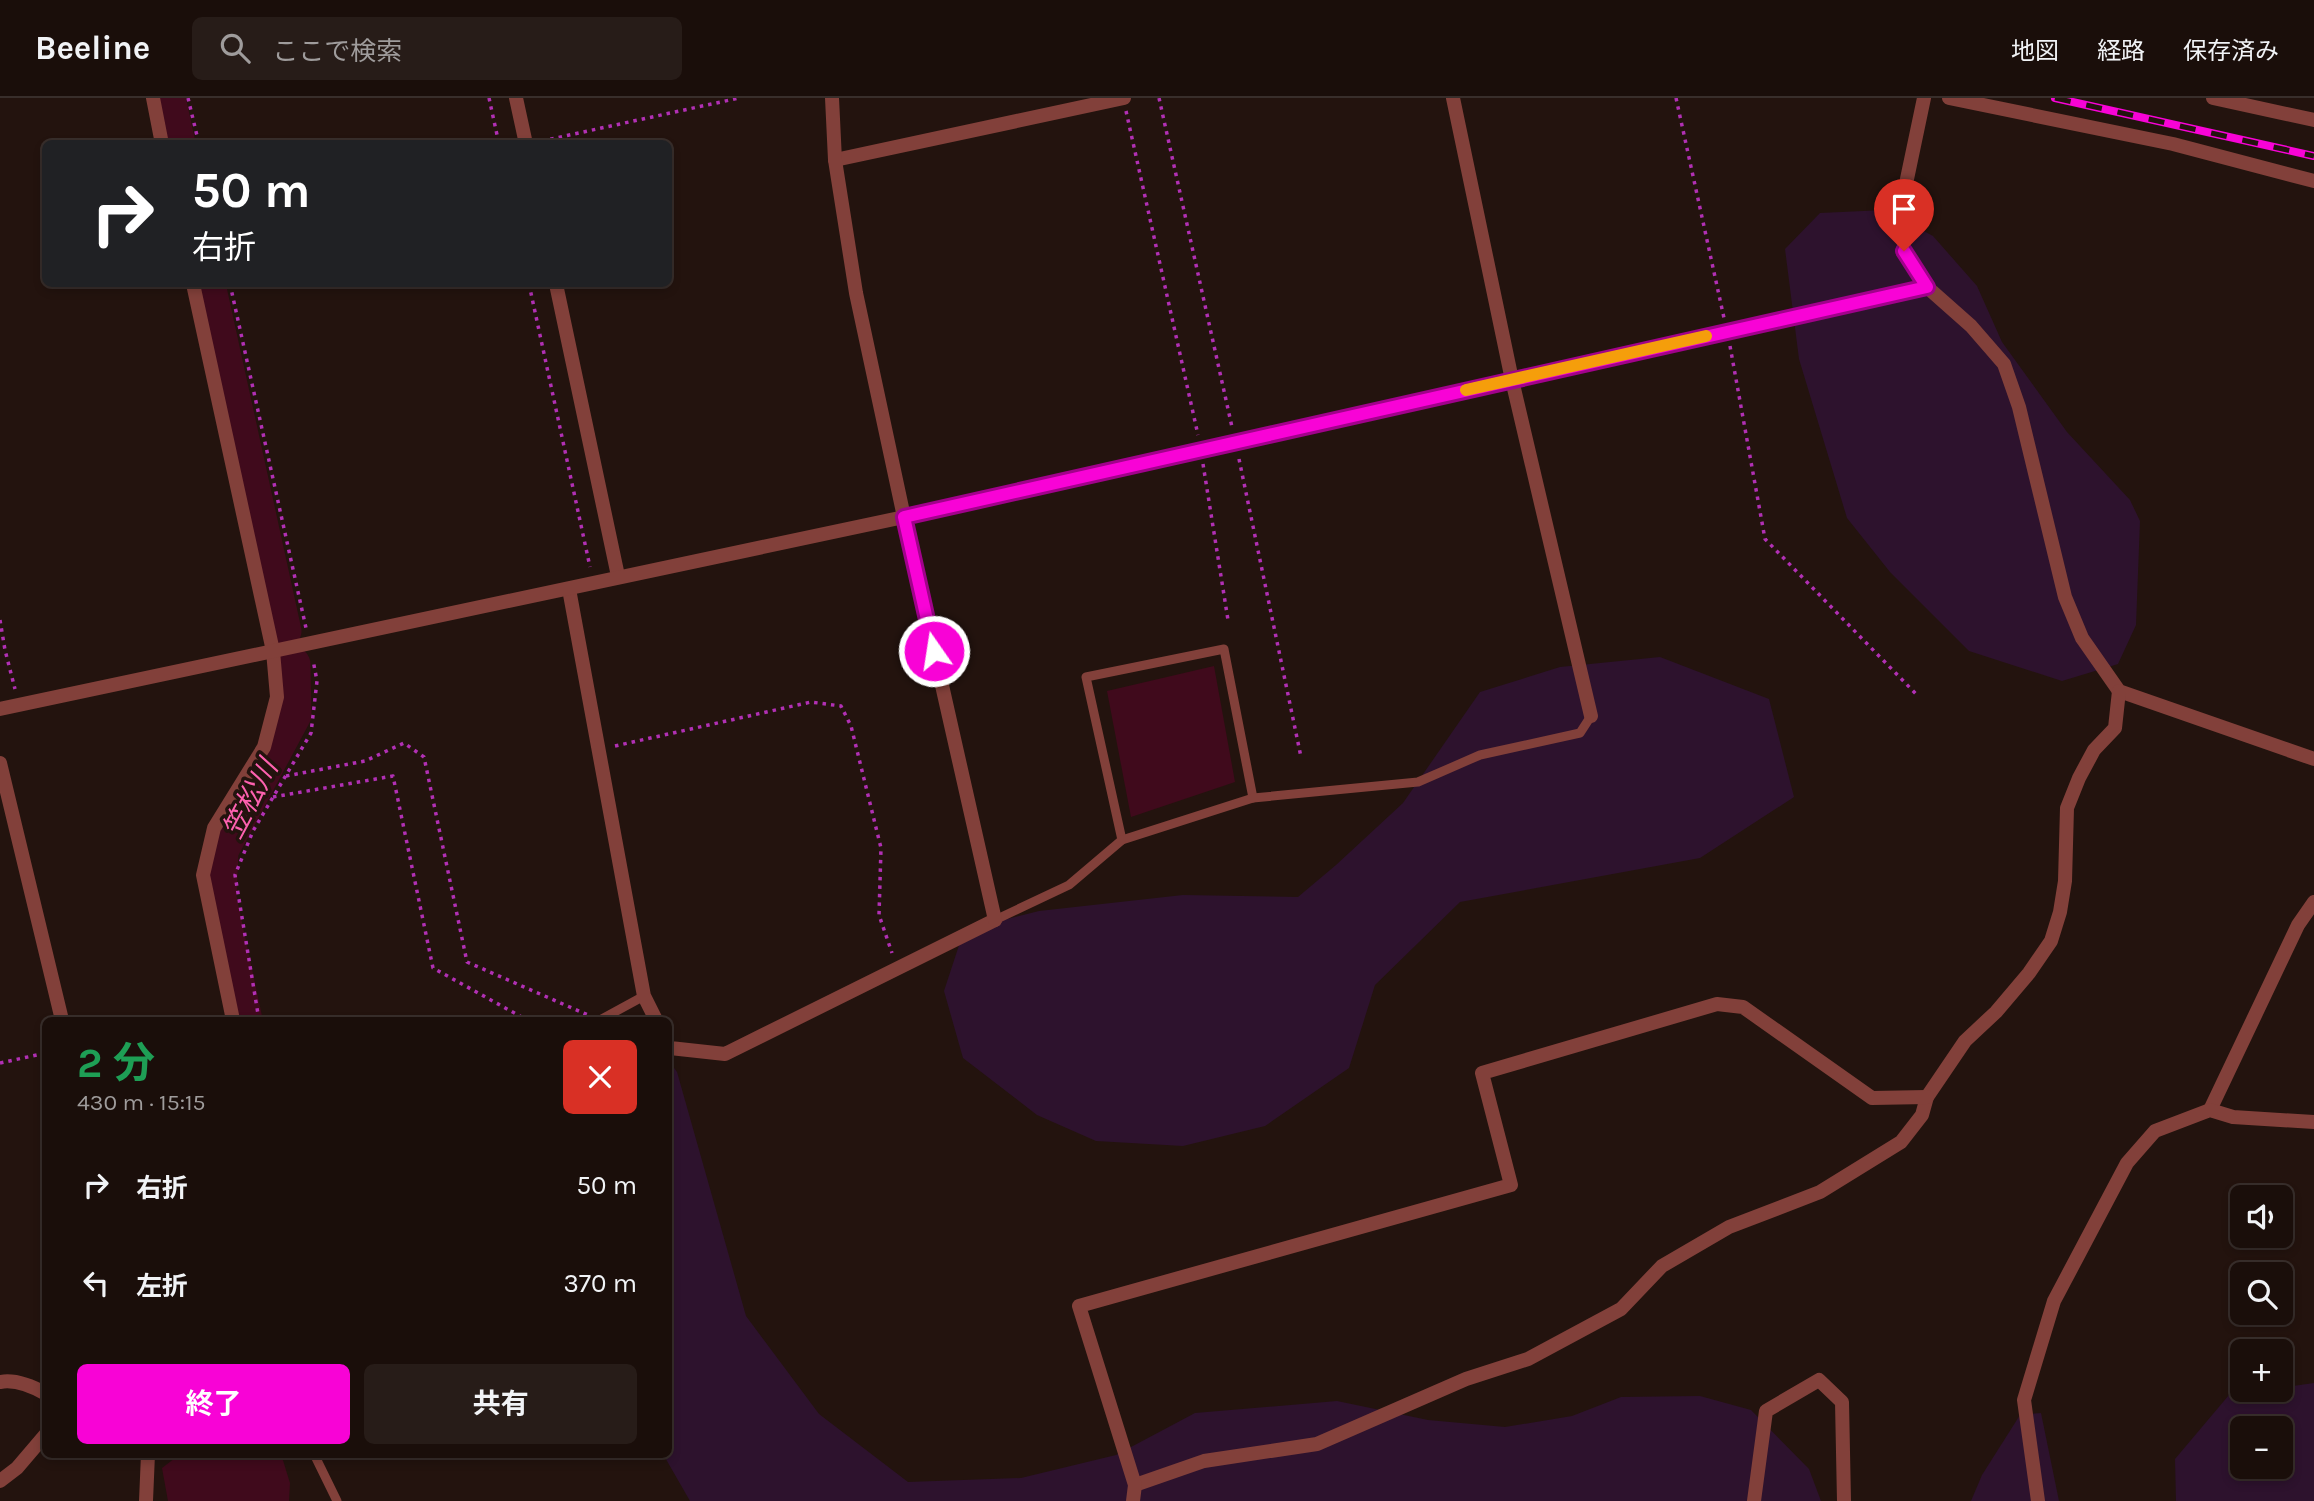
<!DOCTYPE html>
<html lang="ja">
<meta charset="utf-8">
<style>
body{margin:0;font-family:Karla,"Noto Sans JP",sans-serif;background:#271c18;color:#f1f3f6;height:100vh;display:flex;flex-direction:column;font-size:26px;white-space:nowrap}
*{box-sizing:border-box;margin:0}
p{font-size:23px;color:#9f9c9c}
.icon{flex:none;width:38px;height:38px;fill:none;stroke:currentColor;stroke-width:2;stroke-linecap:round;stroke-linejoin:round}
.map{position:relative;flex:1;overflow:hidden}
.details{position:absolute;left:42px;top:919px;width:630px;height:441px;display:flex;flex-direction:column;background:#1a0e0a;border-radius:10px;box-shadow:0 4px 10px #0003,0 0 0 2px #382e2b}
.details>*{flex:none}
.top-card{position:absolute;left:42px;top:42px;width:630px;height:147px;border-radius:10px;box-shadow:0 4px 10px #0003,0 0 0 2px #382e2b;background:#202124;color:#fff;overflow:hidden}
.fabs{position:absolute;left:2230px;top:1087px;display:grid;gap:14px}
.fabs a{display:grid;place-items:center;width:63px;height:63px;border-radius:10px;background:#1a0e0a;box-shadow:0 4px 10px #0003,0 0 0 2px #382e2b;font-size:35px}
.pin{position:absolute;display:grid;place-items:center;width:60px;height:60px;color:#fff;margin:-72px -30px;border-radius:50% 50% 50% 0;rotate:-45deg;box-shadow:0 0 7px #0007}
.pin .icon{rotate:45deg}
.me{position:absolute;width:77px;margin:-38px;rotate:347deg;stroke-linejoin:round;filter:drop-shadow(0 0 5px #0008)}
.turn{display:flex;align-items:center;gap:24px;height:147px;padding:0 35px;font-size:32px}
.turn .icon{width:91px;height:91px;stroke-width:2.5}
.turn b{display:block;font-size:49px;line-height:60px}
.round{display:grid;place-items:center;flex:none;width:74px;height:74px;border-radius:10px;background:#271c18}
.summary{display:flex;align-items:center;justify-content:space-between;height:119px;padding:0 35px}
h1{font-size:42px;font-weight:700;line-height:52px;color:#1e9e55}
.primary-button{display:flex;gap:14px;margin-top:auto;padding:14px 35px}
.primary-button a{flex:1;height:80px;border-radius:10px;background:#f803d6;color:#fff;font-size:28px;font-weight:700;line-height:80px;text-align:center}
.primary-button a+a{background:#271c18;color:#f1f3f6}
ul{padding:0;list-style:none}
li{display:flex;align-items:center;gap:21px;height:98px;padding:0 35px}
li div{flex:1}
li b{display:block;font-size:26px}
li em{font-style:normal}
header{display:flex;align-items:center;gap:42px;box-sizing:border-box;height:98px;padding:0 35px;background:#1a0e0a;border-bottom:2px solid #382e2b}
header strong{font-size:33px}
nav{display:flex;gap:38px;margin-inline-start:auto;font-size:24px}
.search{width:490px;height:63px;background:#271c18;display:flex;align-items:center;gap:18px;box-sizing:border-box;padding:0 24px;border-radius:10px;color:#9f9c9c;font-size:26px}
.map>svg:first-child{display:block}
.green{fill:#2d122d;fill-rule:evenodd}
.water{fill:#400a1c}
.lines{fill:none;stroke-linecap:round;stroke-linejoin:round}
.river{stroke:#400a1c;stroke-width:33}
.path{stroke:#b130b4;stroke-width:3.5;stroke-dasharray:3.5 5;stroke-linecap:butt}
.service{stroke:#82403a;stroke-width:9}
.minor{stroke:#82403a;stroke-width:14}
.tertiary{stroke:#82403a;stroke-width:14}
.rail-casing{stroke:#f803d6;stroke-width:8}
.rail{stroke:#23130e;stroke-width:5;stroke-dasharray:16;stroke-linecap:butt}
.route-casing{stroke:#a1028b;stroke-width:18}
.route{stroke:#f803d6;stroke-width:12}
.slow{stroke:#f59e0b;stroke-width:12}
.labels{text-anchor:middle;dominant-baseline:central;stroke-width:7;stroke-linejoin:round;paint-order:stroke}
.water-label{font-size:28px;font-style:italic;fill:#fd61af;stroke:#23130e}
</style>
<header>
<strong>Beeline</strong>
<div class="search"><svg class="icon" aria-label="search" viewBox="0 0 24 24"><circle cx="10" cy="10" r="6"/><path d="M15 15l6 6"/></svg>ここで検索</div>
<nav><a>地図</a><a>経路</a><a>保存済み</a></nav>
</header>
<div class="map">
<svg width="2314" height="1403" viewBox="0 0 2314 1403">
<rect width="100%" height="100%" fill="#23130e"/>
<!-- green -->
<g class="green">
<path d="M 1885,112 L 1933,138 L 1977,188 L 2002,244 L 2067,334 L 2130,402 L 2140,423 L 2136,527 L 2118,566 L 2062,583 L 1969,553 L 1890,474 L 1847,420 L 1799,261 L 1785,151 L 1820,115 Z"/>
<path d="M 1660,559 L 1769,601 L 1794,699 L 1700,760 L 1460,804 L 1375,887 L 1349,970 L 1265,1028 L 1183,1048 L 1096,1043 L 1037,1017 L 963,960 L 944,893 L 964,832 L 1039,813 L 1183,797 L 1298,799 L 1336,767 L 1403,705 L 1480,594 L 1560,569 Z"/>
<path d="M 669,963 L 677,974 L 746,1218 L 819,1316 L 908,1384 L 1021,1380 L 1116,1357 L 1195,1315 L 1337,1303 L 1428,1322 L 1505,1329 L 1572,1318 L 1621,1299 L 1700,1298 L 1751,1312 L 1809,1371 L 1821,1403 L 690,1403 L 663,1356 L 668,1356 Z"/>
<path d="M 2314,1285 L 2314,1403 L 2176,1403 L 2175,1361 L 2229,1297 L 2280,1292 L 2280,1290 ZM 2280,1330 L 2280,1368 L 2242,1368 L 2242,1330 Z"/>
<path d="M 2041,1315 L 2059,1403 L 1971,1403 L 1982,1377 L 2020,1317 Z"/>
</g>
<!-- water -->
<g class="water">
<path d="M 1214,568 L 1235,684 L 1131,719 L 1107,593 Z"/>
<path d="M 281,1356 L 290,1385 L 289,1403 L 168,1403 L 162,1370 L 179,1357 Z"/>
</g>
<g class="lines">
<!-- river -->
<g class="river">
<path d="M 169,0 L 179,46"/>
<path d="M 209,186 L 285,533"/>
<path d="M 246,922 L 220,800 L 222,753 L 295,617 L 294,566"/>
</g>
<!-- path -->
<g class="path">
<path d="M 188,0 L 199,46"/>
<path d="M 489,0 L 499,46"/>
<path d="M 1159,0 L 1232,329"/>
<path d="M 1676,0 L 1724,220"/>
<path d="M 1126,13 L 1198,337"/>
<path d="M 542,43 L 739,0"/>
<path d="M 230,186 L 306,530"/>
<path d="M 529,186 L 590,469"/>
<path d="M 1730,248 L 1765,441 L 1917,597"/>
<path d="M 1239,361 L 1301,659"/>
<path d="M 1203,366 L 1228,522"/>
<path d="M 0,522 L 5,552 L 15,591"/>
<path d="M 615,648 L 811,604 L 841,608 L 851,628 L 881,750 L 879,817 L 892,855"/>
<path d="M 286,678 L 365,663 L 404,645 L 424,659 L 467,864 L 588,917"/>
<path d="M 273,699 L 393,678 L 433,870 L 527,922"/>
<path d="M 259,922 L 235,777 L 253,733 L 311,635 L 317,583 L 313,562"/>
<path d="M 0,965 L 46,955"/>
</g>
<!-- service -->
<g class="service">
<path d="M 1122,742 L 1086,579 L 1224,551 L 1253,700"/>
<path d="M 995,822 L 1069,787 L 1122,742 L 1253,700 L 1418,684 L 1480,657 L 1580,635 L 1591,618"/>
<path d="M 600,922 L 644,898"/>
<path d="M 314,1356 L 337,1403"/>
</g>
<!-- minor -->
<g class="minor">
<path d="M 153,0 L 162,46"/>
<path d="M 516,0 L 526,46"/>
<path d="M 1453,0 L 1512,282 L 1591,618"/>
<path d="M 1924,0 L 1903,100 L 1904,153 L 1927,189 L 1971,228 L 2004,266 L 2019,309 L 2065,499 L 2082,540 L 2119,593 L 2314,661"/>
<path d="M 1949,0 L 2173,46 L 2314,83"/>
<path d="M 2213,0 L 2314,22"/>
<path d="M 835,62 L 1124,0"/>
<path d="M 193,186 L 273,553 L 277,599 L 264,649 L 214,730 L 203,777 L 233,922"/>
<path d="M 556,186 L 618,478"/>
<path d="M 569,491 L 644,898 L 656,922"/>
<path d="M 0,611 L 904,419 L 1927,189"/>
<path d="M 0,665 L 62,922"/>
<path d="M 668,948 L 670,950 L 725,956 L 995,822"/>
<path d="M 2210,1012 L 2298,827 L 2314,804"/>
<path d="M 0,1284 C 16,1281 32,1288 46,1296"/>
<path d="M 0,1383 L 17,1370 L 46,1336"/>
<path d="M 1135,1387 L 1204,1363 L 1317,1346 L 1466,1281 L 1528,1261 L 1621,1211 L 1662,1168 L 1729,1129 L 1820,1094 L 1901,1044 L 1922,1017 L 1927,999 L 1965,943 L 1996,914 L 2029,875 L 2051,843 L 2060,814 L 2065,783 L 2067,710 L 2079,680 L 2094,652 L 2115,630 L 2119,593"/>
<path d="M 146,1403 L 148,1356"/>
<path d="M 1133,1403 L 1135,1387 L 1079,1208 L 1511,1087 L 1482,975 L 1717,906 L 1743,909 L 1872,1000 L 1927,999"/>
<path d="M 1754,1403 L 1766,1313 L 1819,1282 L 1842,1304 L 1844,1403"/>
<path d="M 2038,1403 L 2024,1302 L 2054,1203 L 2127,1065 L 2155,1033 L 2210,1012 L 2233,1019 L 2314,1024"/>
</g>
<!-- tertiary -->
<path class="tertiary" d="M 832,0 L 835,62 L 856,195 L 904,419 L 995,822"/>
<!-- rail casing -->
<g class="rail-casing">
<path id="rail" d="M 2055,0 L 2314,58"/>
</g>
<!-- rail -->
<use href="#rail" class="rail"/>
</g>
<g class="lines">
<!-- route casing -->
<g class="route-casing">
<path id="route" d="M 934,553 L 904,419 L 1927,189 L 1904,153"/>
</g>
<!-- route -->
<use href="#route" class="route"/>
<!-- slow -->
<path class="slow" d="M 1466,292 L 1706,238"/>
</g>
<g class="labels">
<!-- water labels -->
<g class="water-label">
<text transform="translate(250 701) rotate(-62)">笠松川</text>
</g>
</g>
</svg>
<div class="fabs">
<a><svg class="icon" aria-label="sound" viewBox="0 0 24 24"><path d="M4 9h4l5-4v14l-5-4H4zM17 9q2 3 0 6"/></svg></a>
<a><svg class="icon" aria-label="search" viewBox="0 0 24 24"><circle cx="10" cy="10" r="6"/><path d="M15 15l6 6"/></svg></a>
<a>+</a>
<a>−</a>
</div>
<div class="pin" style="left:1904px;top:153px;background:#d93025"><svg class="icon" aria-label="arrive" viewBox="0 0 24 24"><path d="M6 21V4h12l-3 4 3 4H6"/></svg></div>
<svg class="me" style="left:934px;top:553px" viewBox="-20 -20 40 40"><circle r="17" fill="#f803d6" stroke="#fff" stroke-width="3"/><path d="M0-11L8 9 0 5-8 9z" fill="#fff"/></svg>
<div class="top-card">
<div class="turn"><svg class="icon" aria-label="right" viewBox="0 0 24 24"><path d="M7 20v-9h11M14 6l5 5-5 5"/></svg><div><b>50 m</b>右折</div></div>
</div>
<section class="details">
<div class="summary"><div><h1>2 分</h1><p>430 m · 15:15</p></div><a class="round" style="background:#d93025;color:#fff"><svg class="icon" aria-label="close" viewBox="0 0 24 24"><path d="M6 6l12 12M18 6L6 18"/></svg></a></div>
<ul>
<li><svg class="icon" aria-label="right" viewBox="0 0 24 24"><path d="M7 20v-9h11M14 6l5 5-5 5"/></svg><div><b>右折</b></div><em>50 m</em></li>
<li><svg class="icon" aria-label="left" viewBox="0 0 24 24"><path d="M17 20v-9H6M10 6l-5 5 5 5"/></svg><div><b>左折</b></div><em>370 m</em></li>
</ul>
<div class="primary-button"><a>終了</a><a>共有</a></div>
</section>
</div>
